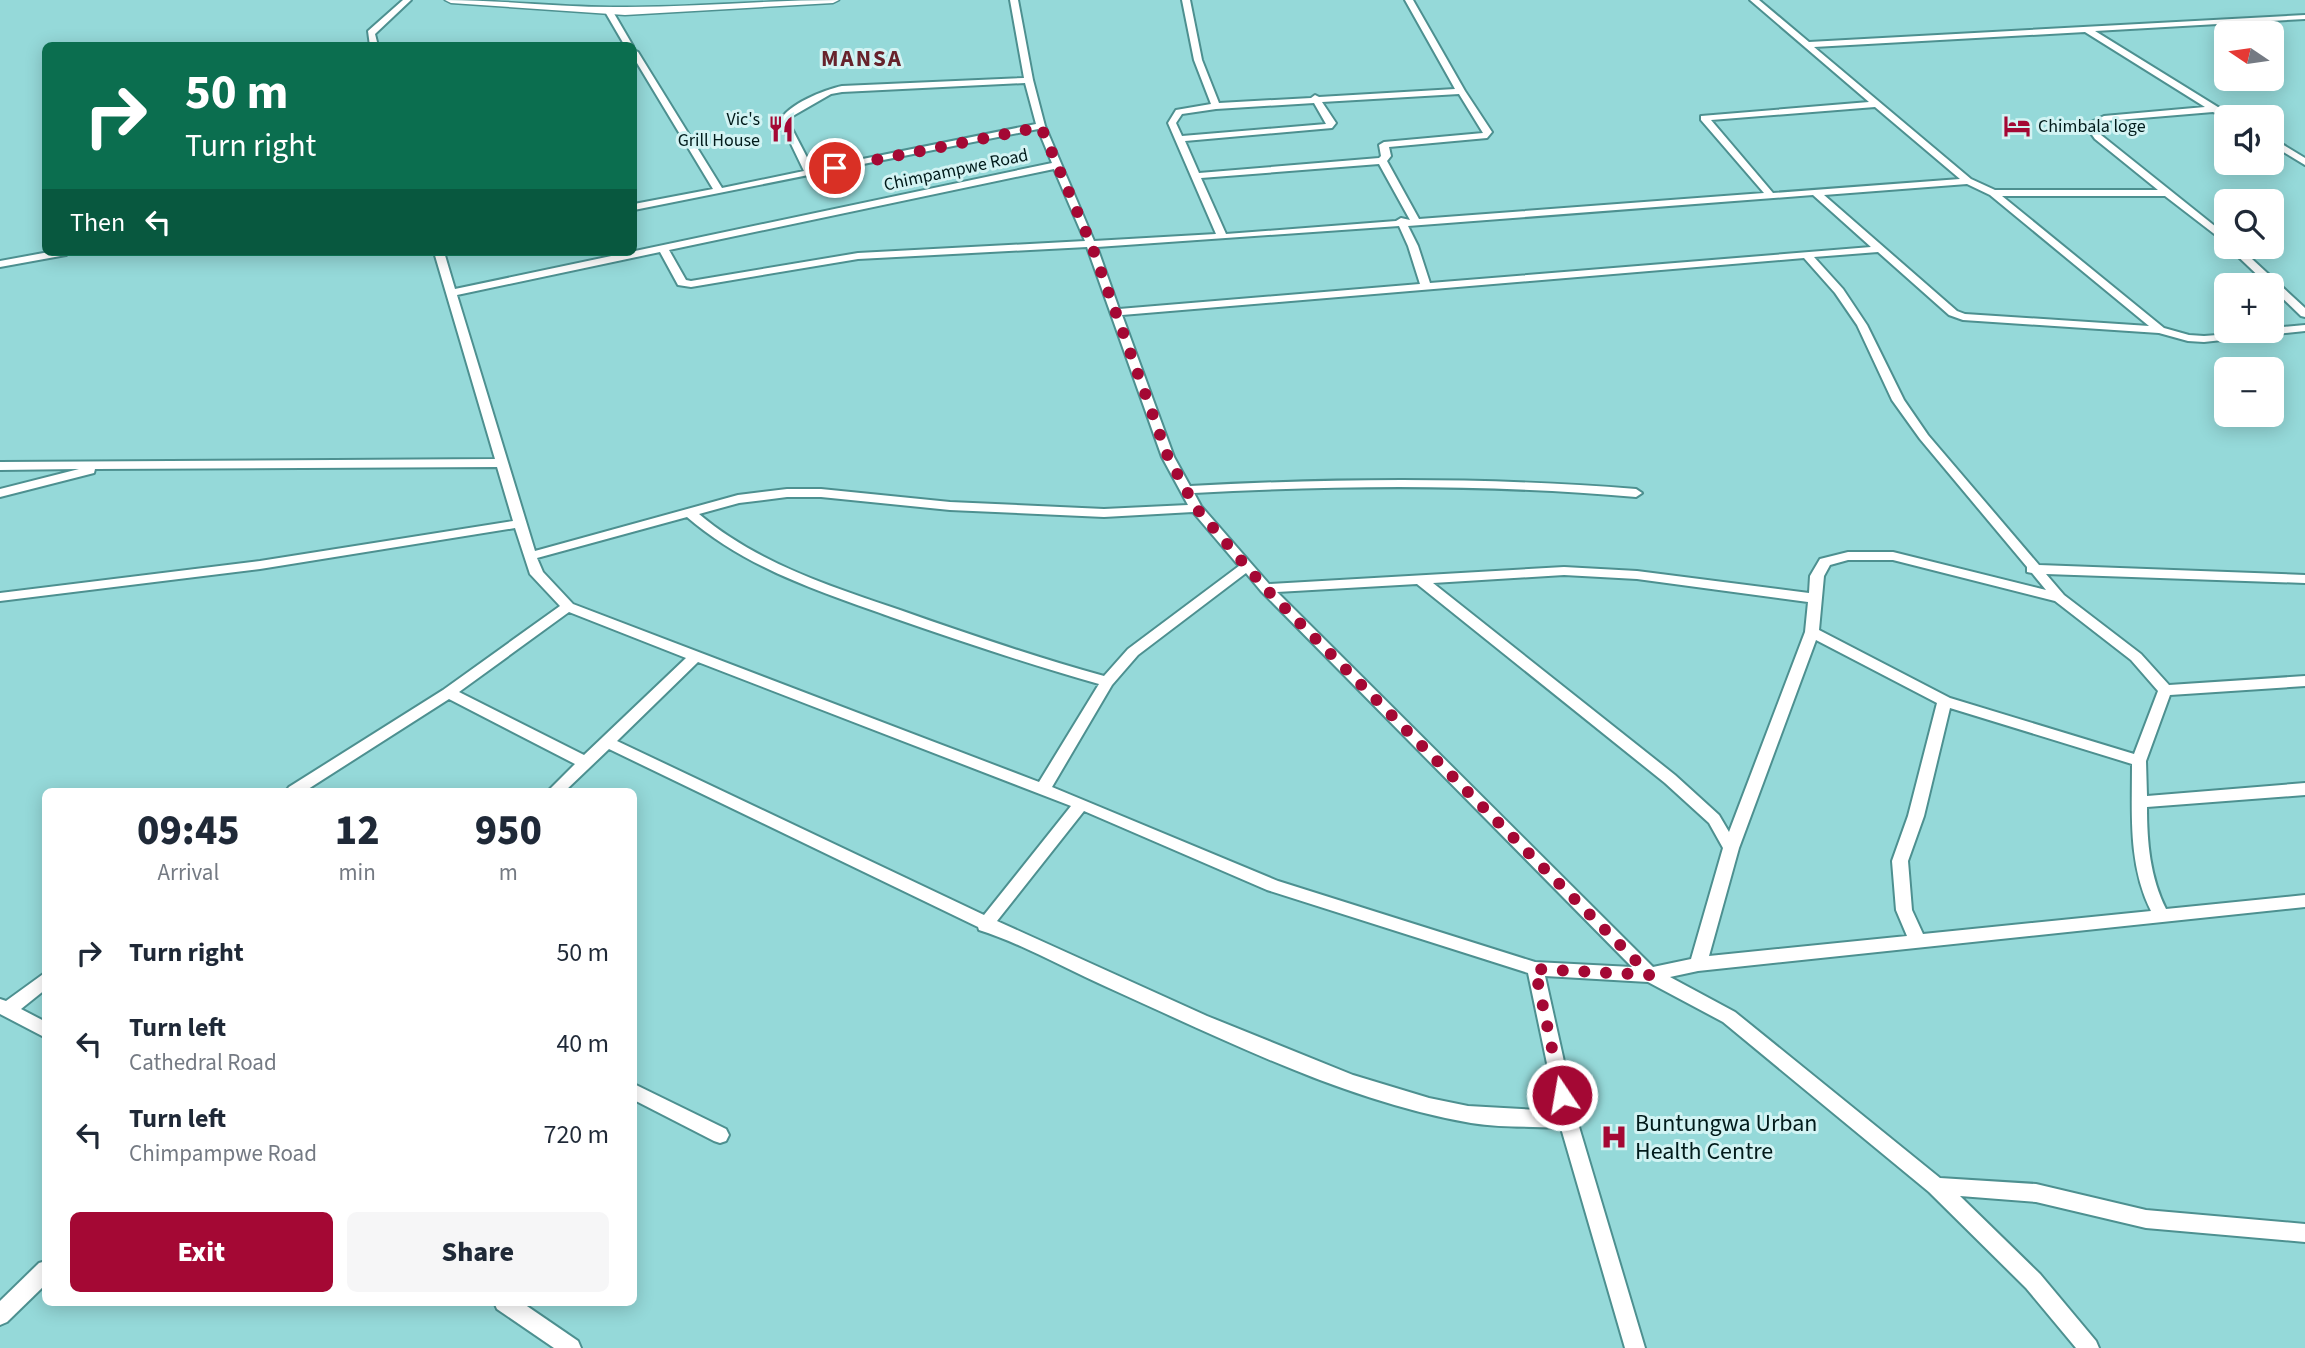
<!DOCTYPE html>
<meta charset="utf-8">
<style>
body{margin:0;font-family:"Source Sans 3",sans-serif;background:#f6f6f7;color:#1f2937;height:100vh;display:flex;flex-direction:column;font-size:26px;white-space:nowrap}
*{box-sizing:border-box;margin:0}
p{font-size:23px;color:#747a83}
.icon{flex:none;width:38px;height:38px;fill:none;stroke:currentColor;stroke-width:2;stroke-linecap:round;stroke-linejoin:round}
.map{position:relative;flex:1;overflow:hidden}
.details{position:absolute;left:42px;top:788px;width:595px;height:518px;display:flex;flex-direction:column;background:#fff;border-radius:10px;box-shadow:0 4px 18px #0003}
.details>*{flex:none}
.hud{position:absolute;left:42px;top:42px;width:595px;height:214px;border-radius:10px;box-shadow:0 4px 18px #0003;background:#0b6e4f;color:#fff;overflow:hidden}
.needle{width:46px;rotate:283deg}
.controls{position:absolute;left:2214px;top:21px;display:grid;gap:14px}
.controls a{display:grid;place-items:center;width:70px;height:70px;border-radius:10px;background:#fff;box-shadow:0 4px 18px #0003;font-size:35px}
.pin{position:absolute;display:grid;place-items:center;width:60px;height:60px;color:#fff;margin:-30px;border:4px solid #fff;border-radius:50%;box-shadow:0 2px 7px #0007}
.me{position:absolute;width:77px;margin:-38px;rotate:348deg;stroke-linejoin:round;filter:drop-shadow(0 0 5px #0008)}
.turn{display:flex;align-items:center;gap:24px;height:147px;padding:0 28px;font-size:32px}
.turn .icon{width:91px;height:91px;stroke-width:2.5}
.turn b{display:block;font-size:49px;line-height:60px}
.then{display:flex;align-items:center;height:66px;padding:0 28px;background:#0003;gap:14px;font-size:26px}
.eta{display:flex;justify-content:space-evenly;align-items:center;height:119px;text-align:center}
.eta b{font-size:42px;font-weight:800;line-height:49px}
.primary-button{display:flex;gap:14px;margin-top:auto;padding:14px 28px}
.primary-button a{flex:1;height:80px;border-radius:10px;background:#a40834;color:#fff;font-size:28px;font-weight:800;line-height:80px;text-align:center}
.primary-button a+a{background:#f6f6f7;color:#1f2937}
ul{padding:0;list-style:none}
li{display:flex;align-items:center;gap:21px;height:91px;padding:0 28px}
li div{flex:1}
li b{display:block;font-size:26px}
li em{font-style:normal}
.map>svg:first-child{display:block}
.lines{fill:none;stroke-linecap:round;stroke-linejoin:round}
.minor-casing{stroke:#4d9090;stroke-width:4}
.primary-casing{stroke:#4d9090;stroke-width:3}
.minor{fill:#fff;fill-rule:evenodd}
.primary{fill:#fff;fill-rule:evenodd}
.route{stroke:#a40834;stroke-width:12;stroke-dasharray:0 21.6}
.labels{text-anchor:middle;dominant-baseline:central;stroke-width:6;stroke-linejoin:round;paint-order:stroke}
.far-poi-label{font-size:18px;fill:#001a1a;stroke:#d2f3f3;text-anchor:end}
.far-street-label{font-size:18px;fill:#001a1a;stroke:#d2f3f3}
.far-district-label{font-size:23px;font-weight:bold;letter-spacing:2px;fill:#67222b;stroke:#d2f3f3}
.near-poi-label{font-size:24px;fill:#001a1a;stroke:#d2f3f3;text-anchor:start}
</style>
<div class="map">
<svg width="2305" height="1348" viewBox="0 0 2305 1348">
<rect width="100%" height="100%" fill="#95d9d9"/>
<g class="lines">
<!-- minor casing -->
<g class="minor-casing">
<g id="minor">
<path d="M 403,0 L 411,0 L 375,34 L 378,46 L 370,46 L 368,31 Z"/>
<path d="M 1010,0 L 1018,0 L 1033,80 L 1045,126 L 1094,241 L 1216,234 L 1168,123 L 1176,110 L 1211,104 L 1194,60 L 1182,0 L 1190,0 L 1202,60 L 1219,103 L 1311,98 L 1315,95 L 1319,97 L 1455,89 L 1405,0 L 1413,0 L 1465,91 L 1492,132 L 1487,138 L 1389,147 L 1391,156 L 1387,161 L 1419,219 L 1764,193 L 1701,120 L 1701,116 L 1869,102 L 1750,0 L 1759,0 L 1809,42 L 2305,15 L 2305,19 L 2095,31 L 2234,117 L 2226,118 L 2213,112 L 2106,121 L 2094,126 L 2101,135 L 2226,235 L 2226,243 L 2165,196 L 2002,196 L 2164,328 L 2189,335 L 2204,336 L 2272,331 L 2272,328 L 2305,325 L 2305,331 L 2204,342 L 2188,341 L 2159,333 L 1963,320 L 1949,315 L 1878,252 L 1814,257 L 1843,289 L 1867,325 L 1904,400 L 1928,435 L 2039,565 L 2305,575 L 2305,583 L 2046,574 L 2064,595 L 2141,654 L 2169,685 L 2305,676 L 2305,686 L 2170,695 L 2146,761 L 2147,796 L 2305,783 L 2305,795 L 2147,807 C 2147,842 2150,877 2166,909 L 2305,895 L 2305,907 L 1698,971 L 1670,977 L 1735,1012 L 1940,1178 L 2036,1184 L 2146,1210 L 2305,1224 L 2305,1242 L 2146,1228 L 2036,1202 L 1960,1196 L 2040,1274 L 2096,1341 L 2099,1348 L 2076,1348 L 2026,1288 L 1929,1192 L 1723,1022 L 1648,982 L 1545,976 L 1577,1120 L 1645,1348 L 1625,1348 L 1561,1128 C 1531,1126 1501,1128 1471,1123 C 1345,1101 1225,1040 1109,988 C 1066,969 1023,944 979,930 L 978,927 L 609,749 L 565,791 L 548,791 L 575,764 L 449,699 L 305,791 L 286,791 L 289,787 L 443,690 L 560,606 L 530,574 L 515,528 L 260,569 L 0,601 L 0,593 L 260,561 L 513,521 L 497,467 L 95,469 L 94,473 L 0,497 L 0,489 L 79,469 L 0,470 L 0,462 L 495,459 L 434,252 L 444,252 L 455,289 L 1052,163 L 1038,129 L 634,210 L 634,204 L 713,189 L 634,58 L 634,50 L 638,52 L 722,188 L 804,171 L 780,121 C 788,104 824,90 842,86 L 1024,78 ZM 2085,32 L 2205,107 L 2104,116 L 2085,125 L 2095,139 L 2158,190 L 1995,190 L 1971,179 L 1814,47 ZM 1025,83 L 1036,124 L 813,169 L 788,121 L 791,117 L 831,94 L 842,92 ZM 1459,94 L 1483,133 L 1384,142 L 1379,145 L 1381,156 L 1379,158 L 1199,173 L 1185,141 L 1332,128 L 1336,123 L 1322,102 ZM 1314,103 L 1326,124 L 1182,136 L 1176,123 L 1182,114 L 1216,109 ZM 1875,107 L 1960,179 L 1773,193 L 1711,120 ZM 1379,164 L 1410,220 L 1401,218 L 1396,221 L 1226,234 L 1201,178 ZM 1054,169 L 1085,241 L 858,253 L 691,281 L 686,280 L 669,250 ZM 1967,184 L 1990,195 L 2149,326 L 1965,314 L 1957,311 L 1824,195 ZM 1813,195 L 1871,247 L 1430,283 L 1418,246 L 1408,226 ZM 1399,226 L 1408,246 L 1420,284 L 1119,309 L 1097,247 ZM 1087,247 L 1162,457 L 1188,505 L 1104,509 L 950,502 L 821,489 L 787,489 L 738,495 L 535,551 L 457,295 L 660,252 L 678,285 L 691,287 L 858,259 ZM 1804,258 L 1835,293 L 1857,325 L 1892,400 L 1920,439 L 2027,567 L 2027,572 L 2032,573 L 2046,590 L 1893,552 L 1848,552 L 1820,559 L 1810,576 L 1809,593 L 1637,571 L 1564,567 L 1269,584 L 1201,506 L 1194,493 C 1342,485 1488,484 1636,497 L 1642,493 L 1636,489 C 1487,477 1339,478 1190,486 L 1174,457 L 1122,315 ZM 787,497 L 821,497 L 950,510 L 1104,517 L 1193,512 L 1239,566 L 1128,649 L 1104,676 C 1035,657 968,634 900,610 C 829,586 757,563 699,514 L 739,503 ZM 687,517 C 746,568 818,591 891,617 C 960,641 1028,664 1099,684 L 1039,782 L 573,604 L 543,572 L 537,558 ZM 1848,560 L 1893,560 L 2055,601 L 2131,660 L 2158,691 L 2134,754 L 1950,698 L 1819,630 L 1824,576 L 1830,565 ZM 1246,573 L 1261,591 L 1632,967 L 1535,962 L 1278,881 L 1052,787 L 1112,685 L 1138,655 ZM 1564,575 L 1637,579 L 1808,602 L 1805,632 L 1729,832 L 1719,815 L 1675,775 L 1433,583 ZM 1417,584 L 1665,783 L 1709,823 L 1723,848 L 1691,959 L 1653,967 L 1277,592 ZM 569,612 L 686,658 L 584,755 L 459,692 ZM 1816,640 L 1937,703 L 1908,816 L 1892,861 L 1896,910 L 1907,936 L 1709,956 L 1739,848 ZM 698,662 L 1071,806 L 984,915 L 617,741 ZM 1950,708 L 2132,764 C 2132,814 2128,865 2151,911 L 1923,934 L 1912,910 L 1908,861 L 1924,816 ZM 1084,811 L 1267,890 L 1528,973 L 1557,1111 L 1468,1106 L 1429,1098 L 1353,1075 L 1207,1016 L 997,921 Z"/>
<path d="M 608,8 L 612,10 L 633,46 L 625,46 L 604,10 Z"/>
<path d="M 2272,138 L 2305,158 L 2305,165 L 2272,145 Z"/>
<path d="M 2228,247 L 2239,247 L 2305,308 L 2305,317 L 2301,316 L 2272,288 L 2272,285 L 2268,285 Z"/>
<path d="M 49,252 L 71,252 L 66,255 L 0,267 L 0,261 Z"/>
<path d="M 46,972 L 46,989 L 21,1009 L 46,1022 L 46,1038 L 0,1014 L 0,999 L 6,1001 Z"/>
<path d="M 634,1084 L 726,1129 L 729,1135 L 726,1141 L 720,1143 L 714,1141 L 634,1100 Z"/>
<path d="M 46,1261 L 46,1284 L 7,1322 L 0,1325 L 0,1301 L 39,1263 Z"/>
<path d="M 494,1302 L 521,1302 L 578,1341 L 581,1348 L 554,1348 L 497,1309 Z"/>
</g>
</g>
<!-- primary casing -->
<g class="primary-casing">
<path id="primary" d="M 445,0 C 506,0 566,8 626,7 C 697,7 768,0 839,0 L 833,3 L 625,15 L 451,3 Z"/>
</g>
<!-- minor -->
<use href="#minor" class="minor"/>
<!-- primary -->
<use href="#primary" class="primary"/>
</g>
<g class="lines">
<!-- route -->
<path class="route" d="M 835,168 L 1041,127 L 1091,244 L 1168,457 L 1196,508 L 1266,589 L 1650,975 L 1535,969 L 1562,1095"/>
</g>
<!-- icons -->
<defs>
<g id="hotel-bare" transform="scale(2.1)"><path d="M-6-4.5h1.5V1H6V5H4.5V3h-9V5H-6ZM-4 0a1.8 1.8 0 1 1 3.6 0ZM.5 0V-2.5h3Q6-2.5 6 0Z" fill="#a40834" stroke="#d2f3f3" stroke-width="2.5" paint-order="stroke"/></g>
<g id="restaurant-bare" transform="scale(2.1)"><path d="M-5-6h1v4h1v-4h1v4h1v-4h1v5L-1.5 .5V6h-2V.5L-5-1ZM5-6V6H3V1.5H1.5Q1.5-4 5-6Z" fill="#a40834" stroke="#d2f3f3" stroke-width="2.5" paint-order="stroke"/></g>
<g id="hospital-bare" transform="scale(2.1)"><path d="M-5-5h3v3.5h4V-5h3V5h-3V1.5h-4V5h-3Z" fill="#a40834" stroke="#d2f3f3" stroke-width="2.5" paint-order="stroke"/></g>
</defs>
<g fill-rule="evenodd">
<use href="#hotel-bare" x="2017" y="126"/>
<use href="#restaurant-bare" x="781" y="129"/>
<use href="#hospital-bare" x="1614" y="1137"/>
</g>
<g class="labels">
<!-- far-poi labels -->
<g class="far-poi-label">
<text x="760" y="119">Vic's<tspan x="760" dy="21">Grill House</tspan></text>
<text x="2038" y="126" text-anchor="start">Chimbala loge</text>
</g>
<!-- far-street labels -->
<g class="far-street-label">
<text transform="translate(956 170) rotate(-12)">Chimpampwe Road</text>
</g>
<!-- far-district labels -->
<g class="far-district-label">
<text x="862" y="58">MANSA</text>
</g>
<!-- near-poi labels -->
<g class="near-poi-label">
<text x="1635" y="1123">Buntungwa Urban<tspan x="1635" dy="28">Health Centre</tspan></text>
</g>
</g>
</svg>
<div class="controls">
<a><svg class="needle" viewBox="-14 -14 28 28"><path d="M0-13l5 13h-10z" fill="#e53935"/><path d="M0 13l5-13h-10z" fill="#747a83"/></svg></a>
<a><svg class="icon" aria-label="sound" viewBox="0 0 24 24"><path d="M4 9h4l5-4v14l-5-4H4zM17 9q2 3 0 6"/></svg></a>
<a><svg class="icon" aria-label="search" viewBox="0 0 24 24"><circle cx="10" cy="10" r="6"/><path d="M15 15l6 6"/></svg></a>
<a>+</a>
<a>−</a>
</div>
<div class="pin" style="left:835px;top:168px;background:#d93025"><svg class="icon" aria-label="arrive" viewBox="0 0 24 24"><path d="M6 21V4h12l-3 4 3 4H6"/></svg></div>
<svg class="me" style="left:1562px;top:1095px" viewBox="-20 -20 40 40"><circle r="17" fill="#a40834" stroke="#fff" stroke-width="3"/><path d="M0-11L8 9 0 5-8 9z" fill="#fff"/></svg>
<div class="hud">
<div class="turn"><svg class="icon" aria-label="right" viewBox="0 0 24 24"><path d="M7 20v-9h11M14 6l5 5-5 5"/></svg><div><b>50 m</b>Turn right</div></div>
<div class="then">Then<svg class="icon" aria-label="left" viewBox="0 0 24 24"><path d="M17 20v-9H6M10 6l-5 5 5 5"/></svg></div>
</div>
<section class="details">
<div class="eta">
<div><b>09:45</b><p>Arrival</p></div>
<div><b>12</b><p>min</p></div>
<div><b>950</b><p>m</p></div>
</div>
<ul>
<li><svg class="icon" aria-label="right" viewBox="0 0 24 24"><path d="M7 20v-9h11M14 6l5 5-5 5"/></svg><div><b>Turn right</b></div><em>50 m</em></li>
<li><svg class="icon" aria-label="left" viewBox="0 0 24 24"><path d="M17 20v-9H6M10 6l-5 5 5 5"/></svg><div><b>Turn left</b><p>Cathedral Road</p></div><em>40 m</em></li>
<li><svg class="icon" aria-label="left" viewBox="0 0 24 24"><path d="M17 20v-9H6M10 6l-5 5 5 5"/></svg><div><b>Turn left</b><p>Chimpampwe Road</p></div><em>720 m</em></li>
</ul>
<div class="primary-button"><a>Exit</a><a>Share</a></div>
</section>
</div>
